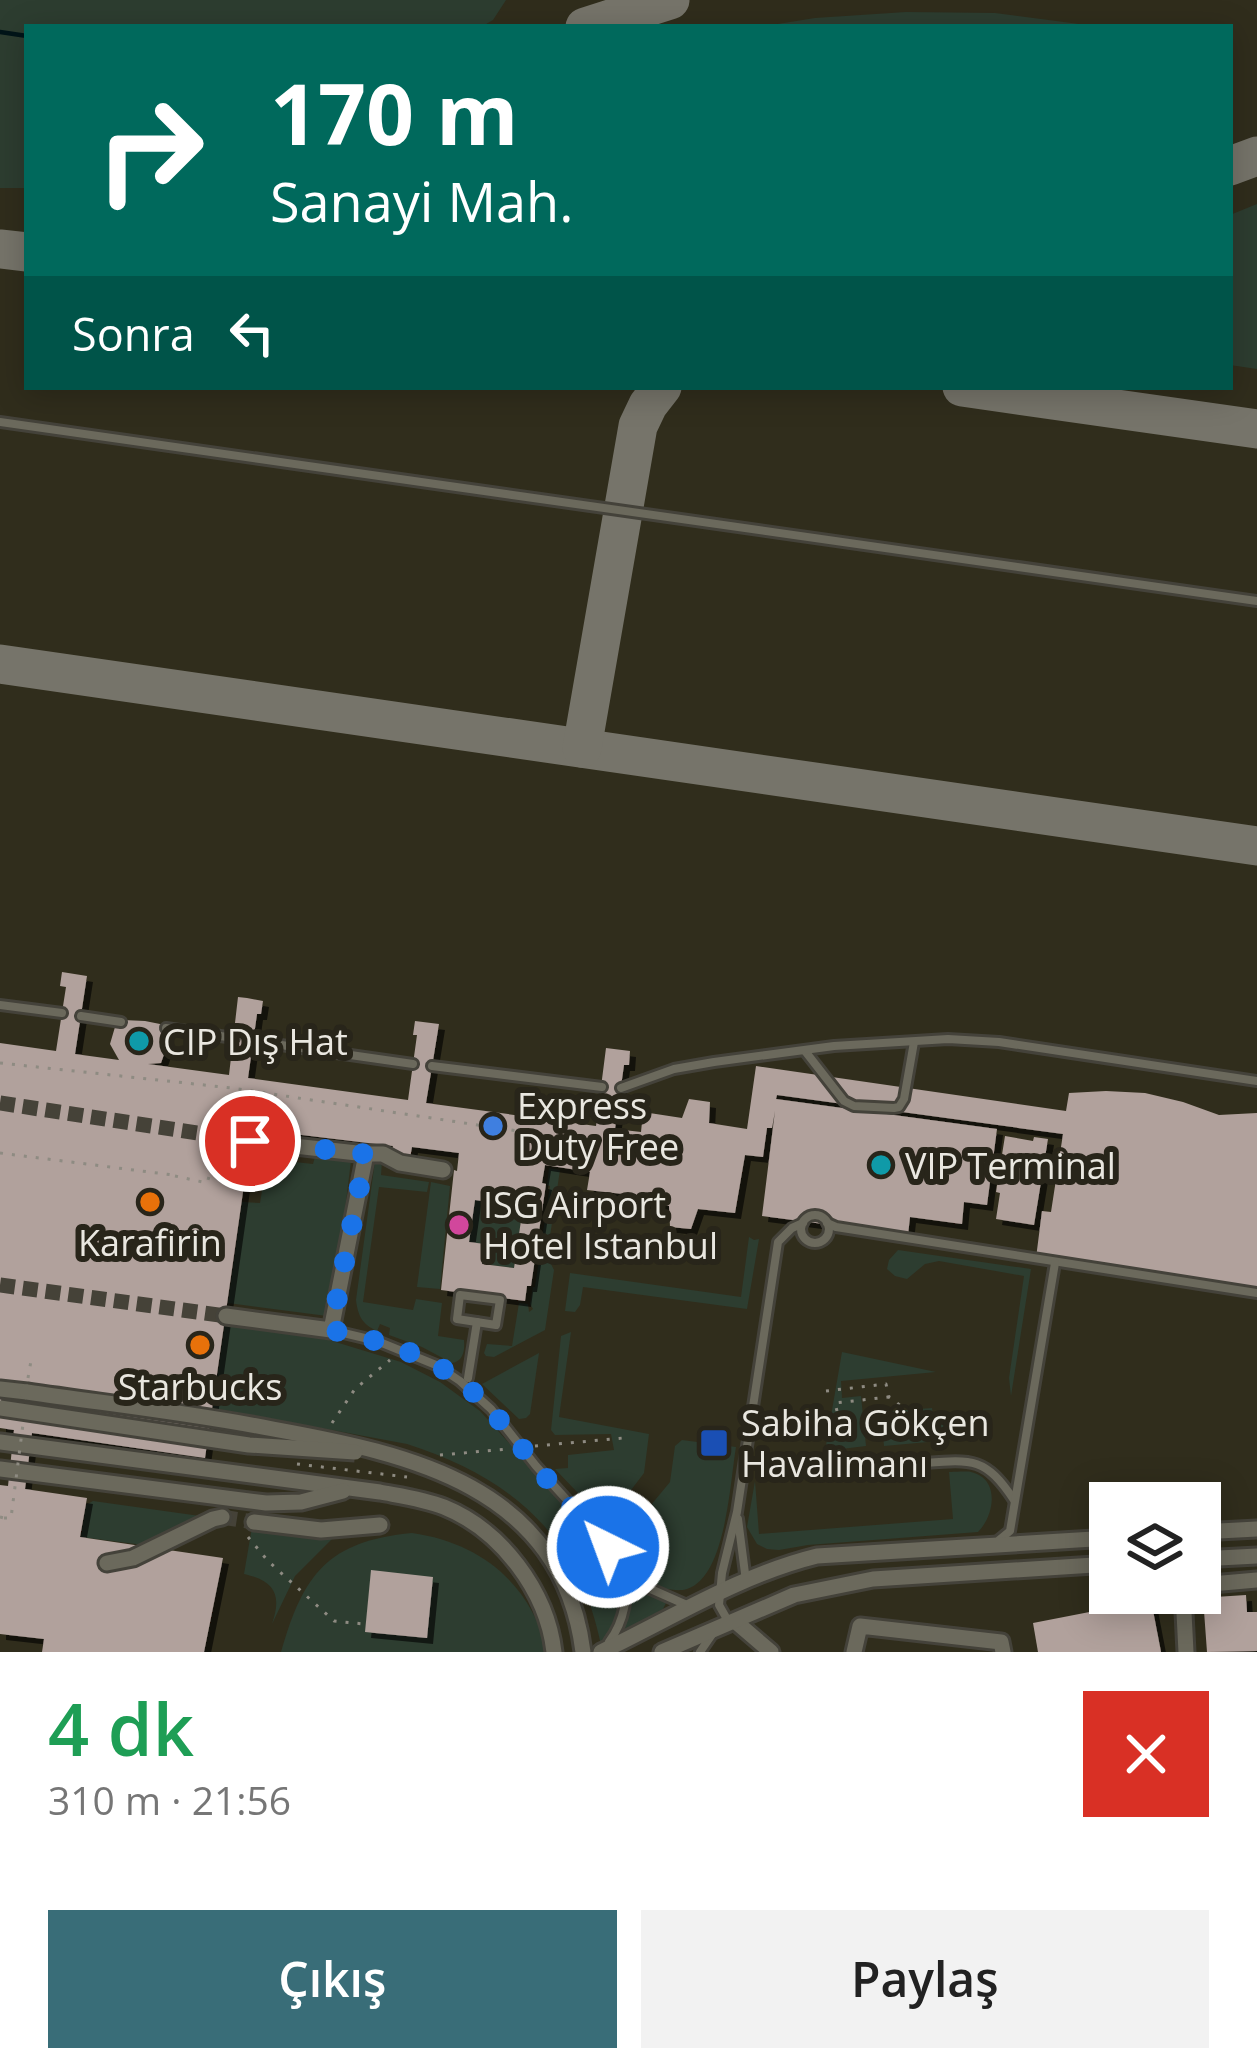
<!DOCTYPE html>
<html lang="tr">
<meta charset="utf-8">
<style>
body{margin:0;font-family:"Open Sans",sans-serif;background:#f2f2f2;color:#222;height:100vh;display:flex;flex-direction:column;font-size:45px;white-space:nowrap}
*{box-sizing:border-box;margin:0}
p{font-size:39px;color:#767676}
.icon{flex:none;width:66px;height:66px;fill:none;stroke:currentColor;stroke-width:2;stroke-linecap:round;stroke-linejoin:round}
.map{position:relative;height:1652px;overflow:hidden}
.sheet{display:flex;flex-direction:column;background:#fff;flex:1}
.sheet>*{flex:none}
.guide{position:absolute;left:24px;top:24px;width:1209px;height:366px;border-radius:0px;box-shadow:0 6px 30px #0003;background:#00695c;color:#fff;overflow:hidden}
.controls{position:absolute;left:1089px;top:1482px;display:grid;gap:24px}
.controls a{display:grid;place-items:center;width:132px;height:132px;border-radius:0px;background:#fff;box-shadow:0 6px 30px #0003;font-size:60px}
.pin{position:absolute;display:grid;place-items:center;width:102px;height:102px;color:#fff;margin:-51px;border:6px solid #fff;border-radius:50%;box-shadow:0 3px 12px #0007}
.me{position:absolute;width:132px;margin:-66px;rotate:318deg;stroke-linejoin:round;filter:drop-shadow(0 0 9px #0008)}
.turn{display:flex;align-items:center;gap:42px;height:252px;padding:0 48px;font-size:54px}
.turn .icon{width:156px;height:156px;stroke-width:2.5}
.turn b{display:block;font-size:84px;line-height:102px}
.then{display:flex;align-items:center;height:114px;padding:0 48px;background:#0003;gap:24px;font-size:45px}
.round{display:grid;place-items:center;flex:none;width:126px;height:126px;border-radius:0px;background:#f2f2f2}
.head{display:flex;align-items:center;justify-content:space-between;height:204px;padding:0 48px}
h1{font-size:72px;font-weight:600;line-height:90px;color:#1e9e55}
.cta{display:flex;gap:24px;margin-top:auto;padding:24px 48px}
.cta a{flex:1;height:138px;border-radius:0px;background:#396d78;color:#fff;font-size:48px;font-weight:600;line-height:138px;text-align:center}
.cta a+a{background:#f2f2f2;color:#222}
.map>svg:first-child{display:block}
.built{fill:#302d1c;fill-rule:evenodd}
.green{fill:#2d3d30}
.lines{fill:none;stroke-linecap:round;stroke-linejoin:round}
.stream{stroke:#001418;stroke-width:4.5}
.taxiway{stroke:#76746a;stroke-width:39}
.building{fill:#b1a19c;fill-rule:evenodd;filter:url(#shadow)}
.minor-tunnel{stroke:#454238;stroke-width:15;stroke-dasharray:15 8;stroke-linecap:butt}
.service-casing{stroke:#44423a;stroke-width:14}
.minor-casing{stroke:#44423a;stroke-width:21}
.path{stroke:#8e8b82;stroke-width:3;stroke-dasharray:3 9;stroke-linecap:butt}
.service{stroke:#6b695c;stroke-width:8}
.minor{stroke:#6b695c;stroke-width:15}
.minor-bridge-casing{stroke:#44423a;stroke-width:21;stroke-linecap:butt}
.path-bridge{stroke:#8e8b82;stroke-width:3;stroke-dasharray:3 9;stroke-linecap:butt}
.minor-bridge{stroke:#6b695c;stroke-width:15}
.route{stroke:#1a73e8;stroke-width:21;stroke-dasharray:0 37.8}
.culture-dot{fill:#0f9aa8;stroke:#28251a;stroke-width:4.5}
.shop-dot{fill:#3f7fe0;stroke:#28251a;stroke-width:4.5}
.food-dot{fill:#e8710a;stroke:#28251a;stroke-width:4.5}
.hotel-dot{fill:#d1479c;stroke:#28251a;stroke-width:4.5}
.transit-dot{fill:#1a4fb4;stroke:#28251a;stroke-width:4.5}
.labels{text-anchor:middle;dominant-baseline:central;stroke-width:12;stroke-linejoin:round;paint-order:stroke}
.poi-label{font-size:36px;fill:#e9e7e0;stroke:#28251a;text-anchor:start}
</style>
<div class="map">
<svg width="1257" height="1652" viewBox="0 0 1257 1652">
<defs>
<filter id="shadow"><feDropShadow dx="6" dy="6" stdDeviation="0" flood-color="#0009"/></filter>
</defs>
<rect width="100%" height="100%" fill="#28251a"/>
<!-- built -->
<path class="built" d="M 0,0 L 1257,0 L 1257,1652 L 0,1652 ZM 27,27 L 1230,27 L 1230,387 L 27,387 ZM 1110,1503 L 1200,1503 L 1200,1593 L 1110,1593 Z"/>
<!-- green -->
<g class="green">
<path d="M 0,0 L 506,0 L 493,20 L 481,27 L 27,27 L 27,188 L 0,188 Z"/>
<path d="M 906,12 L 995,13 L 1102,27 L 759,27 L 815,18 Z"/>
<path d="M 1257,204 L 1257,369 L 1230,365 L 1230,215 Z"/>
<path d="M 316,1153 L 351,1157 L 351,1161 L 334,1299 L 327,1316 L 228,1303 L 242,1202 L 260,1203 L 267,1159 L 313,1164 Z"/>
<path d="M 375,1161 L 382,1161 L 381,1175 L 429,1182 L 427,1192 L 379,1187 L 363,1302 L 413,1310 L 416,1299 L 442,1303 L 438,1336 L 464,1340 C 465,1351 463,1361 452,1363 L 422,1347 L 389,1335 L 390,1328 L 380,1324 L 377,1331 C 362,1324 358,1316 356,1300 Z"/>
<path d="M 549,1168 L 560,1170 L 547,1256 L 554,1270 L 545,1330 L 494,1357 L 486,1356 L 484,1353 L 487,1344 L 512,1346 L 519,1303 L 528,1304 L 529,1312 L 533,1309 L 530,1304 L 533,1287 L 535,1287 L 550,1186 L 547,1185 Z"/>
<path d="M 431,1182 L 450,1186 L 440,1289 L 417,1287 Z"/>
<path d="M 475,1200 L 523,1207 L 514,1268 L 482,1264 L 485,1245 L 469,1242 Z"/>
<path d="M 749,1237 L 754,1240 L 759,1239 L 747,1309 L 583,1287 L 580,1305 L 575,1312 L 565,1311 L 570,1273 L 741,1297 Z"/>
<path d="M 898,1250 L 1031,1269 L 1011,1396 L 1009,1378 L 1024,1276 L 939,1261 L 925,1264 L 907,1279 L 895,1276 L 887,1269 L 889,1260 Z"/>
<path d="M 225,1323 L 329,1340 L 401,1362 L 440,1382 L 480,1411 L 509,1443 L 528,1457 L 582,1527 L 647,1576 L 628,1542 L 627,1534 L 670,1482 L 675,1446 L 682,1440 L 736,1447 C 730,1482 726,1577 687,1589 C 681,1591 673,1590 668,1589 L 667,1601 L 663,1609 L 601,1645 C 579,1536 511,1477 407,1444 L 213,1408 Z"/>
<path d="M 571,1332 L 559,1417 L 649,1434 L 644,1473 L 612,1515 L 605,1517 L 599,1515 L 555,1469 L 568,1468 L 568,1455 L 614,1450 L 611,1434 L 555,1435 L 551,1430 L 561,1336 Z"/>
<path d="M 842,1352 L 936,1372 L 841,1381 L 842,1398 L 861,1396 L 866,1446 L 825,1451 Z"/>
<path d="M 539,1353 L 530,1414 L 526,1418 L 519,1419 L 482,1384 Z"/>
<path d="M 932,1408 L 933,1416 L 980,1411 L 983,1437 L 884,1446 L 881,1412 Z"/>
<path d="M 949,1472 C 951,1472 969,1471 971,1472 C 1001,1479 994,1516 978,1532 L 808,1545 L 779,1550 L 767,1549 L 757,1544 L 747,1527 L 755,1481 L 759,1534 L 953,1519 Z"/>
<path d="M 93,1501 L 200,1516 L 144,1545 L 81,1537 L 86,1505 Z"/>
<path d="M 252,1527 L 335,1536 L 295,1576 L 272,1624 C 282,1595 275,1581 244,1574 Z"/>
<path d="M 412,1533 C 482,1543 530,1584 548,1652 L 281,1652 C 303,1574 328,1541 412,1533 Z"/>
</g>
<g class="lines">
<!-- stream -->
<path class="stream" d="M 0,32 L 27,36"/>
<!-- taxiway -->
<g class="taxiway">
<path d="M 585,27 L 670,0"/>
<path d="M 1230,166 L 1257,156"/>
<path d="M 0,249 L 27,252"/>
<path d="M 962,387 L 1257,429"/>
<path d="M 0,664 L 1257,846"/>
<path d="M 582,748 L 638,426 L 648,405 L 662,387"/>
</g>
</g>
<!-- building -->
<g class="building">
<path d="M 62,972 L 87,976 L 75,1054 L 119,1060 L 110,1044 L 115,1027 L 123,1020 L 145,1021 L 165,1025 L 168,1033 L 168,1043 L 161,1063 L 148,1064 L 229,1075 L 238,997 L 247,998 L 263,1001 L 261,1014 L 257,1014 L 248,1078 L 408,1100 L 417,1035 L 413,1035 L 415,1021 L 439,1024 L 426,1103 L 596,1126 L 606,1048 L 630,1051 L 629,1065 L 624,1065 L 615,1129 L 641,1132 L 643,1112 L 682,1118 L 689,1099 L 710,1102 L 709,1123 L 747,1129 L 756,1066 L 1066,1111 L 1069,1093 L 1106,1091 L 1145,1093 L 1183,1102 L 1219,1115 L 1257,1113 L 1257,1287 L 1036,1258 L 1042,1211 L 1051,1212 L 1063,1134 L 777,1095 L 776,1099 L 997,1129 L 987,1205 L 964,1202 L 962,1224 L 910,1217 L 908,1235 L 762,1216 L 775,1111 L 772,1128 L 767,1128 L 763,1157 L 745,1155 L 735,1213 L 698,1209 L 691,1229 L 670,1227 L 669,1206 L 632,1201 L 632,1195 L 587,1190 L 590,1172 L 545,1165 L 542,1183 L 546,1184 L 531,1286 L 527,1286 L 525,1301 L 441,1290 L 454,1170 L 457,1171 L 459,1153 L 412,1147 L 410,1158 L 391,1155 L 393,1146 L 252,1129 L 205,1458 L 32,1433 L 25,1489 L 87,1498 L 80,1537 L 223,1558 L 204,1652 L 42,1652 L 44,1639 L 0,1634 L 0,1485 L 8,1486 L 14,1430 L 0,1428 L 0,1043 L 56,1051 L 66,987 L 60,986 ZM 475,1200 L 523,1207 L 514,1268 L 482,1264 L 485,1244 L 469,1242 Z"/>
<path d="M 1005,1136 L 1033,1141 L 1034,1137 L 1048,1139 L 1034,1225 L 996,1219 L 1000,1193 L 996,1192 Z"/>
<path d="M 371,1570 L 433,1577 L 427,1638 L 365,1632 Z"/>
<path d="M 1246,1595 L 1247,1612 L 1257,1612 L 1257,1651 L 1207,1652 L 1204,1611 L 1216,1610 L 1215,1597 Z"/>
<path d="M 1151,1600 L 1161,1652 L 1038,1652 L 1033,1623 Z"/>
</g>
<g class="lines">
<!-- minor-tunnel -->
<g class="minor-tunnel">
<path d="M 0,1103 L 250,1141"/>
<path d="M 0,1285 L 226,1316"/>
<path d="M 222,1517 L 254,1522"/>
</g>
<!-- service casing -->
<g class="service-casing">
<g id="service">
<path d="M 0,422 L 1257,601"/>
<path d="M 0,1005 L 62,1013"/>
<path d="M 81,1016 L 121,1022"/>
<path d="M 166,1028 L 234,1038"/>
<path d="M 253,1041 L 413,1064"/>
<path d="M 805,1051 L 844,1101 L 854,1106 L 894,1108 L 899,1107 L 904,1099 L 914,1042"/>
<path d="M 432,1066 L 602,1087"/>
<path d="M 621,1088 L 674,1069 L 714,1062 L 834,1046 L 948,1039 L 999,1042 L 1257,1081"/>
<circle cx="815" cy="1229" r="14"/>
<path d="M 827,1223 L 836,1227 L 1257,1293"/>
<path d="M 460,1295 L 500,1300 L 496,1325 L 457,1319 Z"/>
<path d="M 331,1330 L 377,1341 L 436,1365 L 460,1381 L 491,1409 L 536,1466 L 646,1587 L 689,1606"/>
<path d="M 468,1378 L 477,1322"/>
<path d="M 925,1463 C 973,1459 986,1458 1014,1500"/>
<path d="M 738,1519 L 746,1581"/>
<path d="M 999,1540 L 1010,1531 L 1055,1263"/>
<path d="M 728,1621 L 719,1605 L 722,1573 L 737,1512 L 778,1242 L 792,1228 L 803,1223"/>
<path d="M 609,1642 C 626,1619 629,1594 624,1566"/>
<path d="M 700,1652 L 713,1633"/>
</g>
</g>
<!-- minor casing -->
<g class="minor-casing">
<g id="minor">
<path d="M 250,1141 L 366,1154 L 383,1154 L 400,1163 L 443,1170"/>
<path d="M 226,1316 L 331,1330 L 366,1154"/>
<path d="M 0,1389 L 27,1392"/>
<path d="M 0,1442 L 380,1492 C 401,1496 424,1499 444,1507 C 501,1530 547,1591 554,1652"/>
<path d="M 0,1469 L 266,1503 L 301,1502 L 343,1491"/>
<path d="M 254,1522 L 321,1530 L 380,1525"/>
<path d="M 1200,1532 L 1257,1529"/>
<path d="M 1200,1559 L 1257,1556"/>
<path d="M 107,1563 L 133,1558 L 213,1519 L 222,1517"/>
<path d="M 1200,1585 L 1257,1580"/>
<path d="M 1183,1593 L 1186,1652"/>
<path d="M 736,1622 L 771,1652"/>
<path d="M 601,1652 C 672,1618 740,1575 817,1556 L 1110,1538"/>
<path d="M 662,1652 L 794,1595 L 873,1579 L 1110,1564"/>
<path d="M 854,1652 L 860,1626 L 1001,1642 L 1003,1652"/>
</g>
</g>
<!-- path -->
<g class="path">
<path d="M 0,1063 L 232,1088 L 604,1144"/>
<path d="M 278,1127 L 281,1106"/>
<path d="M 0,1153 L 173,1175 L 174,1170"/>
<path d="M 175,1176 L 207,1183 L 227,1120"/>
<path d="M 28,1378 L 32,1355"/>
<path d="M 826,1391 L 886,1384 L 889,1397 L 901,1406"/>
<path d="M 837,1411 L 835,1403 L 889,1397"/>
<path d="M 332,1423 L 355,1389 L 390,1360"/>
<path d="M 535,1446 L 623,1438"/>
<path d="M 440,1455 L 508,1449"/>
<path d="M 297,1464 L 407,1477"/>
<path d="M 0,1517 L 4,1518"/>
<path d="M 248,1537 L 268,1561 L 334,1621 L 364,1624"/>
</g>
<!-- service -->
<use href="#service" class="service"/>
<!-- minor -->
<use href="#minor" class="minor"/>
<!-- minor-bridge casing -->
<g class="minor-bridge-casing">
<g id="minor-bridge">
<path d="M 27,1392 C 109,1404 192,1413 273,1429 C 410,1454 562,1486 583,1652"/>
<path d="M 0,1408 L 249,1445 L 355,1452"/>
</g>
</g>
<!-- path-bridge -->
<path class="path-bridge" d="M 4,1518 L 11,1518 L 23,1424"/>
<!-- minor-bridge -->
<use href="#minor-bridge" class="minor-bridge"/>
</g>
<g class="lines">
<!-- route -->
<path class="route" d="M 250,1141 L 366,1154 L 331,1330 C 367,1338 404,1347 436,1365 C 478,1388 505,1427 534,1463 C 557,1492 583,1519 608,1547"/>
</g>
<!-- markers -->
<g class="culture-dot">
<circle cx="139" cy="1041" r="12"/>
<circle cx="881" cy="1165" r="12"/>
</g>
<circle class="shop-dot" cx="493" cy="1126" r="12"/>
<g class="food-dot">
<circle cx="150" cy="1202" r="12"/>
<circle cx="200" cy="1345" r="12"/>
</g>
<circle class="hotel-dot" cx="459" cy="1225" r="12"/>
<rect class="transit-dot" x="699" y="1428" width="30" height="30" rx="6"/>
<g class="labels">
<!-- poi labels -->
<g class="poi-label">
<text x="163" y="1041">CIP Dış Hat</text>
<text x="517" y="1105">Express<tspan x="517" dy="41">Duty Free</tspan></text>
<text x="905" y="1165">VIP Terminal</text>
<text x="483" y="1204">ISG Airport<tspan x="483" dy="41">Hotel Istanbul</tspan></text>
<text x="150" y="1242" text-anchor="middle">Karafirin</text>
<text x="200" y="1386" text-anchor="middle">Starbucks</text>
<text x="741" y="1422">Sabiha Gökçen<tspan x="741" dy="41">Havalimanı</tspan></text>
</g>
</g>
</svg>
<div class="controls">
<a><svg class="icon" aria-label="layers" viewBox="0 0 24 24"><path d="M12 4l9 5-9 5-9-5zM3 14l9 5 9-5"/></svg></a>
</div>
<div class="pin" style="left:250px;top:1141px;background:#d93025"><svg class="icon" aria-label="arrive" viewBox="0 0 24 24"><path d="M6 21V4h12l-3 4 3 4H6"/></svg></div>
<svg class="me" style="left:608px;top:1547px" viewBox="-20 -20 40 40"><circle r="17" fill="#1a73e8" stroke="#fff" stroke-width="3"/><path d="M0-11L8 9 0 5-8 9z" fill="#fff"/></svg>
<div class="guide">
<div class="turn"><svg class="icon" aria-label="right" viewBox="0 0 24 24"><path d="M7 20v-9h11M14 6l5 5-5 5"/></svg><div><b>170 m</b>Sanayi Mah.</div></div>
<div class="then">Sonra<svg class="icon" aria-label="left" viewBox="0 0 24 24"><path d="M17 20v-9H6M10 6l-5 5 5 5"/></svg></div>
</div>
</div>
<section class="sheet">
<div class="head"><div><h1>4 dk</h1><p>310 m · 21:56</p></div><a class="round" style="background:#d93025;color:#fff"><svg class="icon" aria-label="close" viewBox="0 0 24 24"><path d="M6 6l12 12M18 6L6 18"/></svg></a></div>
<div class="cta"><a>Çıkış</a><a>Paylaş</a></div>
</section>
